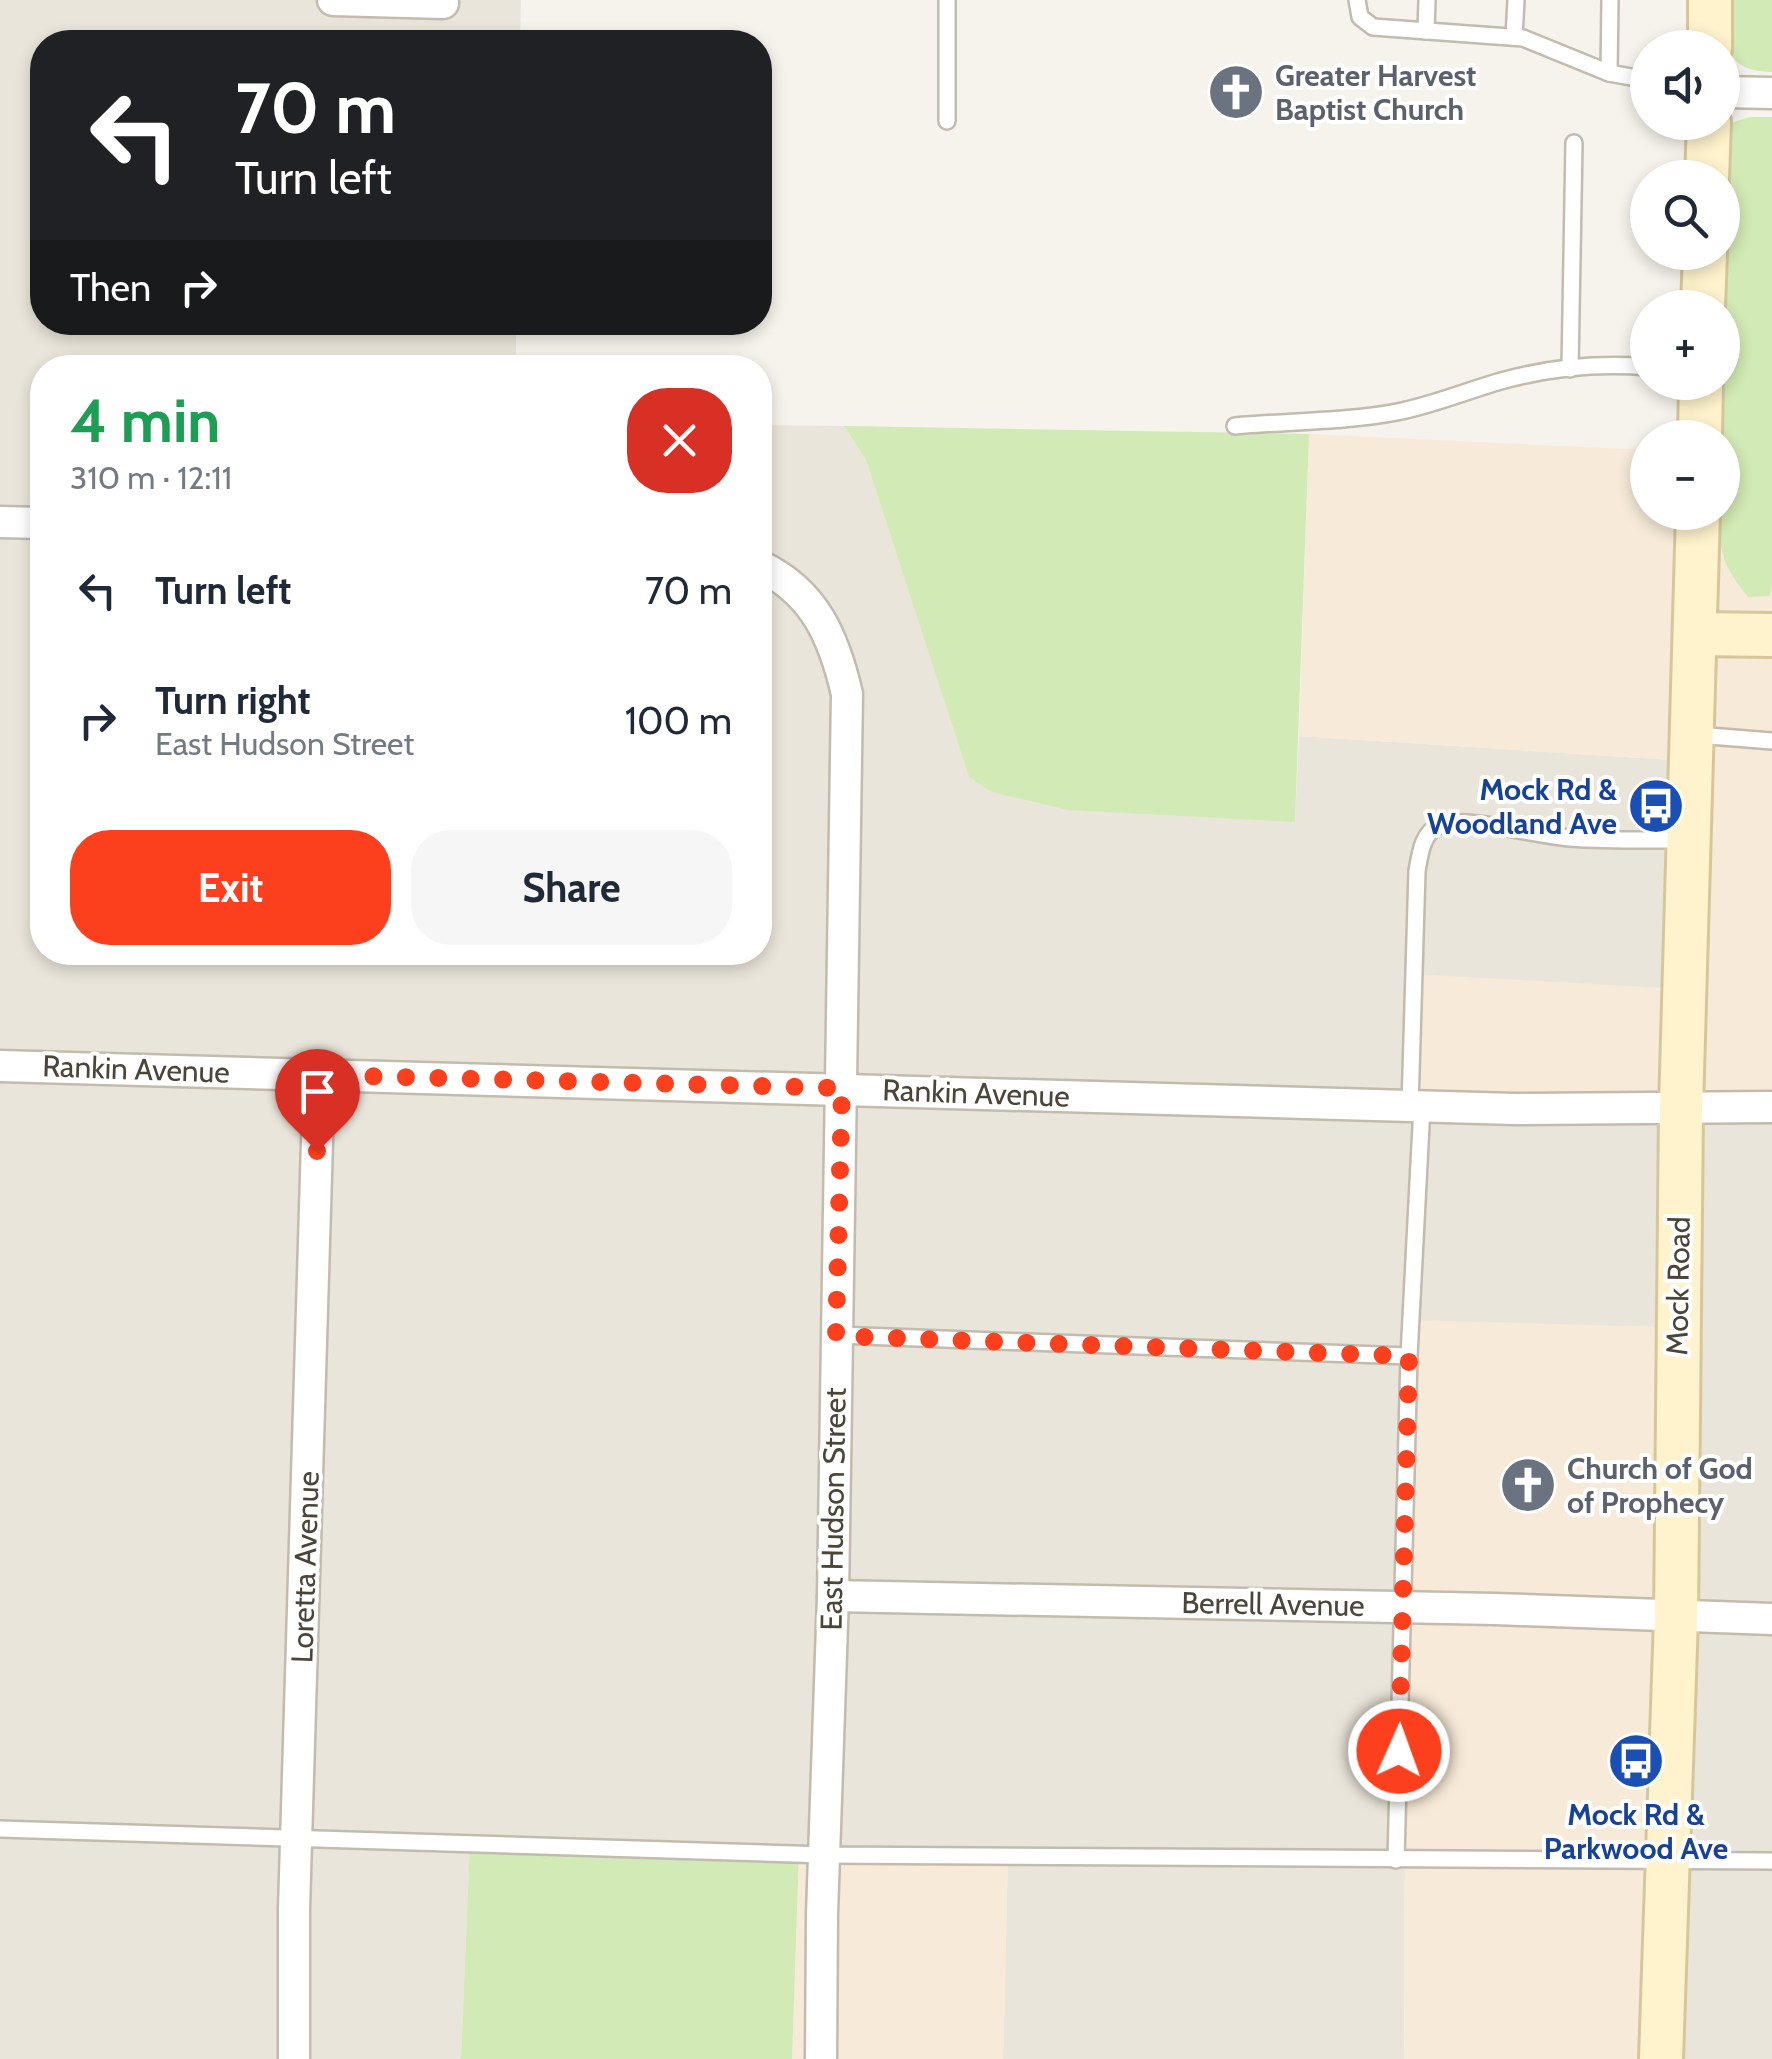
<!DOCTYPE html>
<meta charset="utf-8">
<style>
body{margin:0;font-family:Cabin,sans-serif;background:#f6f6f7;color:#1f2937;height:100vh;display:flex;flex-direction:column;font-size:38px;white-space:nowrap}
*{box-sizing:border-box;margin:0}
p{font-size:32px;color:#747a83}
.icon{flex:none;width:55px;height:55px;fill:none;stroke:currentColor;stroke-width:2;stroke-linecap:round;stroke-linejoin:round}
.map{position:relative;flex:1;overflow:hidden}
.sheet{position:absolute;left:30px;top:355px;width:742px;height:610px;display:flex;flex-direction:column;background:#fff;border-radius:40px;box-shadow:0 5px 15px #0003}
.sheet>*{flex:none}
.top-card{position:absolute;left:30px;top:30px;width:742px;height:305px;border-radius:40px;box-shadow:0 5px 15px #0003;background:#202124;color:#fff;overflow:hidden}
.controls{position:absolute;left:1630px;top:30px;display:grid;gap:20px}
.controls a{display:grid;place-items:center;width:110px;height:110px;border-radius:50%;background:#fff;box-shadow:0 5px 15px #0003;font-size:50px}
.pin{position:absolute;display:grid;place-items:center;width:85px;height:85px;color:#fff;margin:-102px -42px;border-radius:50% 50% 50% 0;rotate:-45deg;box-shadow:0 0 10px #0007}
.pin .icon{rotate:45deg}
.me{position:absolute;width:110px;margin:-55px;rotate:2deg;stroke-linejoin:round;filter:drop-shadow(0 0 8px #0008)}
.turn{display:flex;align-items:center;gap:35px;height:210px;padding:0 40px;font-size:45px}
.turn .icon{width:130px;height:130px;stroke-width:2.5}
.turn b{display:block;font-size:70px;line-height:85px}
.then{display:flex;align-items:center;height:95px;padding:0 40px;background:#0003;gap:20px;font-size:38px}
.round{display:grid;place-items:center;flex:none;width:105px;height:105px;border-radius:40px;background:#f6f6f7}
.head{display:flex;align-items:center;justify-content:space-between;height:170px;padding:0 40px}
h1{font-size:60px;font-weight:700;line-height:75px;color:#1e9e55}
.primary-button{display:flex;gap:20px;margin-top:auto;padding:20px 40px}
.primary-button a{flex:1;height:115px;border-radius:40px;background:#fc3f1d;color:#fff;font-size:40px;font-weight:700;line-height:115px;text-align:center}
.primary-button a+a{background:#f6f6f7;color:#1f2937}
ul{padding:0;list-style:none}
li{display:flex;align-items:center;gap:30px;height:130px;padding:0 40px}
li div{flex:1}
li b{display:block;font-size:38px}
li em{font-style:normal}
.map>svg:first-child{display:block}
.residential{fill:#eae5da}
.commercial{fill:#f7ead8}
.green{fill:#d2eab5}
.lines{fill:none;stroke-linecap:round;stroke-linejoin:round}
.lane-casing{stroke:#c2bbae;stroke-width:20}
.street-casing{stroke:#c2bbae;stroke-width:35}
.secondary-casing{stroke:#d6c79b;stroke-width:48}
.lane{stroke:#fff;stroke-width:15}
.street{stroke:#fff;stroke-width:30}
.secondary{stroke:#fff3cd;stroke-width:42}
.route{stroke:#fc3f1d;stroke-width:18;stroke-dasharray:0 32.4}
.labels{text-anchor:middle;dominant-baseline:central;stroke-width:8;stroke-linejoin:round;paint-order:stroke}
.worship-label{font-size:30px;font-weight:bold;fill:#5b616d;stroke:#fff;text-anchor:start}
.transit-label{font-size:30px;font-weight:bold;fill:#164399;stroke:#fff;text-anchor:end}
.street-label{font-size:30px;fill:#4b4439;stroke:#fff}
</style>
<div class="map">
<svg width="1772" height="2059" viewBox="0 0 1772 2059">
<rect width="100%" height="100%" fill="#f6f3ec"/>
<!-- residential -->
<path class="residential" d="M 0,0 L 521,0 L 520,42 L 42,42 L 42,322 L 516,323 L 516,367 L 42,368 L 42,952 L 760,952 L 760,425 L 844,426 L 866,460 L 969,776 L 991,792 L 1295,821 L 1299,736 L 1688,761 L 1772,1115 L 1772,2059 L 1665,2059 L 1407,1321 L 1404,2059 L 1003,2059 L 1008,1853 L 470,1843 L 461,2059 L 0,2059 Z"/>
<!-- commercial -->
<g class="commercial">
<path d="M 1309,434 L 1647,450 L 1648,512 L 1719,513 L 1719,548 L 1770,596 L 1772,586 L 1772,1115 L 1406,1106 L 1411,974 L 1682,989 L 1688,761 L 1299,736 Z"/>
<path d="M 1407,1320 L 1669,1327 L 1665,2059 L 1404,2059 Z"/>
<path d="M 799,1851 L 1008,1852 L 1003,2059 L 792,2059 Z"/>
</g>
<!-- green -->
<g class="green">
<path d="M 1726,0 L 1772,0 L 1772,72 C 1721,71 1725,40 1726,0 Z"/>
<path d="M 1750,117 L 1772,117 L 1772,586 L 1770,596 L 1748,597 C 1723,565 1719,553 1719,513 L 1722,512 L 1726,135 L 1734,122 Z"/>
<path d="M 844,426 L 1309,434 L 1295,822 L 1068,810 L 991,792 L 969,777 L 866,460 Z"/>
<path d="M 470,1842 L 799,1851 L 792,2059 L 461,2059 Z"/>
</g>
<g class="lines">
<!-- lane casing -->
<g class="lane-casing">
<g id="lane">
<path d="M 1357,0 L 1360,17 L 1373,27 L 1523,38 L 1609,73 L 1648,80"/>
<path d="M 1426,31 L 1427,0"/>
<path d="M 1514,37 L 1516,0"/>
<path d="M 1609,73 L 1610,0"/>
<path d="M 947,121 L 947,0"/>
<path d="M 1570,369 L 1574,143"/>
<path d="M 1235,426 C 1288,421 1345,422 1397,412 C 1433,405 1466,391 1501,381 C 1548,368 1599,363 1648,367"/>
<path d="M 1697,735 L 1772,741"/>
<path d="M 1410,1106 L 1417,871 C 1420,855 1422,832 1440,825 C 1465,816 1539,836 1570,838 C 1608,841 1647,840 1686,840"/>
<path d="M 836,1335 L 1409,1356"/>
<path d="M 0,1829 L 825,1855 L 1772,1861"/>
<path d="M 1396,1860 L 1409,1356 L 1422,1106"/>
</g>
</g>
<!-- street casing -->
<g class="street-casing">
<g id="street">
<path d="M 333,0 L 443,3"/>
<path d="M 1722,92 L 1772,93"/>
<path d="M 0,522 L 42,523"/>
<path d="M 760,566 C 815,592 834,638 847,694 L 833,1596 L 822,1914 L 821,2059"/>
<path d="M 0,1066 L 1515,1109 L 1772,1107"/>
<path d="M 833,1596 L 1495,1609 L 1772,1619"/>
<path d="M 294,2059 L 294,1909 L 319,1075"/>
</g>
</g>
<!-- secondary casing -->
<g class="secondary-casing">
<g id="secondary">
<path d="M 1710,0 L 1710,48"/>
<path d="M 1707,178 L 1709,122"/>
<path d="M 1703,308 L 1705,252"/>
<path d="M 1700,438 L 1701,382"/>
<path d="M 1696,634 L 1772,635"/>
<path d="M 1661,2059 L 1676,1618 L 1681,1108 L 1698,512"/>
</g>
</g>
<!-- lane -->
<use href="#lane" class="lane"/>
<!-- street -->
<use href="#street" class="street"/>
<!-- secondary -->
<use href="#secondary" class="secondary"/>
</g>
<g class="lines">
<!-- route -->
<path class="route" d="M 317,1151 L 320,1075 L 842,1088 L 836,1336 L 1409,1356 L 1399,1751"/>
</g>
<!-- icons -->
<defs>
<g id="church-disc" transform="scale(2.875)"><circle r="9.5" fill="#6b7280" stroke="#fff"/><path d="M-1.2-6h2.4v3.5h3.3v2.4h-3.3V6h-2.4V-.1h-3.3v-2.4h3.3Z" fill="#fff"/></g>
<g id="bus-disc" transform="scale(2.875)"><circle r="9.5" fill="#1a4fb4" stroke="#fff"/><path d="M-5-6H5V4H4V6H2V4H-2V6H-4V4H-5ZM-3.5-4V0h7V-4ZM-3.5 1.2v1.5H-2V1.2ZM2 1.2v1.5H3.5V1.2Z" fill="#fff"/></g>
</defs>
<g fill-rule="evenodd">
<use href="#church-disc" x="1236" y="92"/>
<use href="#bus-disc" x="1656" y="806"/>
<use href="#church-disc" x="1528" y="1485"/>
<use href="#bus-disc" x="1636" y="1761"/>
</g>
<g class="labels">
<!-- worship labels -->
<g class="worship-label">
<text x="1275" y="75">Greater Harvest<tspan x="1275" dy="34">Baptist Church</tspan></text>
<text x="1567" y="1468">Church of God<tspan x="1567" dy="34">of Prophecy</tspan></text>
</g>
<!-- transit labels -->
<g class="transit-label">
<text x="1617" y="789">Mock Rd &amp;<tspan x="1617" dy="34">Woodland Ave</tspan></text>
<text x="1636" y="1814" text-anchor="middle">Mock Rd &amp;<tspan x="1636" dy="34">Parkwood Ave</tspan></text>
</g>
<!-- street labels -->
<g class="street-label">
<text transform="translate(136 1069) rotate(2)">Rankin Avenue</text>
<text transform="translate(976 1093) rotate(2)">Rankin Avenue</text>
<text transform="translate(1678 1286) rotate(-89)">Mock Road</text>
<text transform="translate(833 1509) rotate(-89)">East Hudson Street</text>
<text transform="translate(305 1567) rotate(-88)">Loretta Avenue</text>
<text transform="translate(1273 1604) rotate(1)">Berrell Avenue</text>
</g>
</g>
</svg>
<div class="controls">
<a><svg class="icon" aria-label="sound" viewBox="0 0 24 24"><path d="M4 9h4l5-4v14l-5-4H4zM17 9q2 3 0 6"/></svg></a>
<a><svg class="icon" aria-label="search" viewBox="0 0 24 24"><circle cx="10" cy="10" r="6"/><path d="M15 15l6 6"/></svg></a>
<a>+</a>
<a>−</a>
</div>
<div class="pin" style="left:317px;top:1151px;background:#d93025"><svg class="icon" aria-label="arrive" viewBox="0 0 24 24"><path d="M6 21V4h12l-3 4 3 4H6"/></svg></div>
<svg class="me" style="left:1399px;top:1751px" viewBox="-20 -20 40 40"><circle r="17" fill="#fc3f1d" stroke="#fff" stroke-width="3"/><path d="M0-11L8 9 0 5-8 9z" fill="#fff"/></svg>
<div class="top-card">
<div class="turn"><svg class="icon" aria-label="left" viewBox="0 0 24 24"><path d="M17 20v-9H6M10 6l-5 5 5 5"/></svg><div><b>70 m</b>Turn left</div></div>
<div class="then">Then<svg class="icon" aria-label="right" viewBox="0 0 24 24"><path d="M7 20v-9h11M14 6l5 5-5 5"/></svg></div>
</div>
<section class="sheet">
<div class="head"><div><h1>4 min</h1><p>310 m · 12:11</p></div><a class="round" style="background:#d93025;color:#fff"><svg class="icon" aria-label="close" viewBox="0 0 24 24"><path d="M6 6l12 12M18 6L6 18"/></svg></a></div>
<ul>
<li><svg class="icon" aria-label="left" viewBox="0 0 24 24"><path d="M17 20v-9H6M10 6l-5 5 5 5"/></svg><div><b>Turn left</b></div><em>70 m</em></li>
<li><svg class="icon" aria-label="right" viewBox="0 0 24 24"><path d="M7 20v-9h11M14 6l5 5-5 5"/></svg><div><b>Turn right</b><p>East Hudson Street</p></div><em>100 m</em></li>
</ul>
<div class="primary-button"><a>Exit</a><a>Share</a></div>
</section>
</div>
